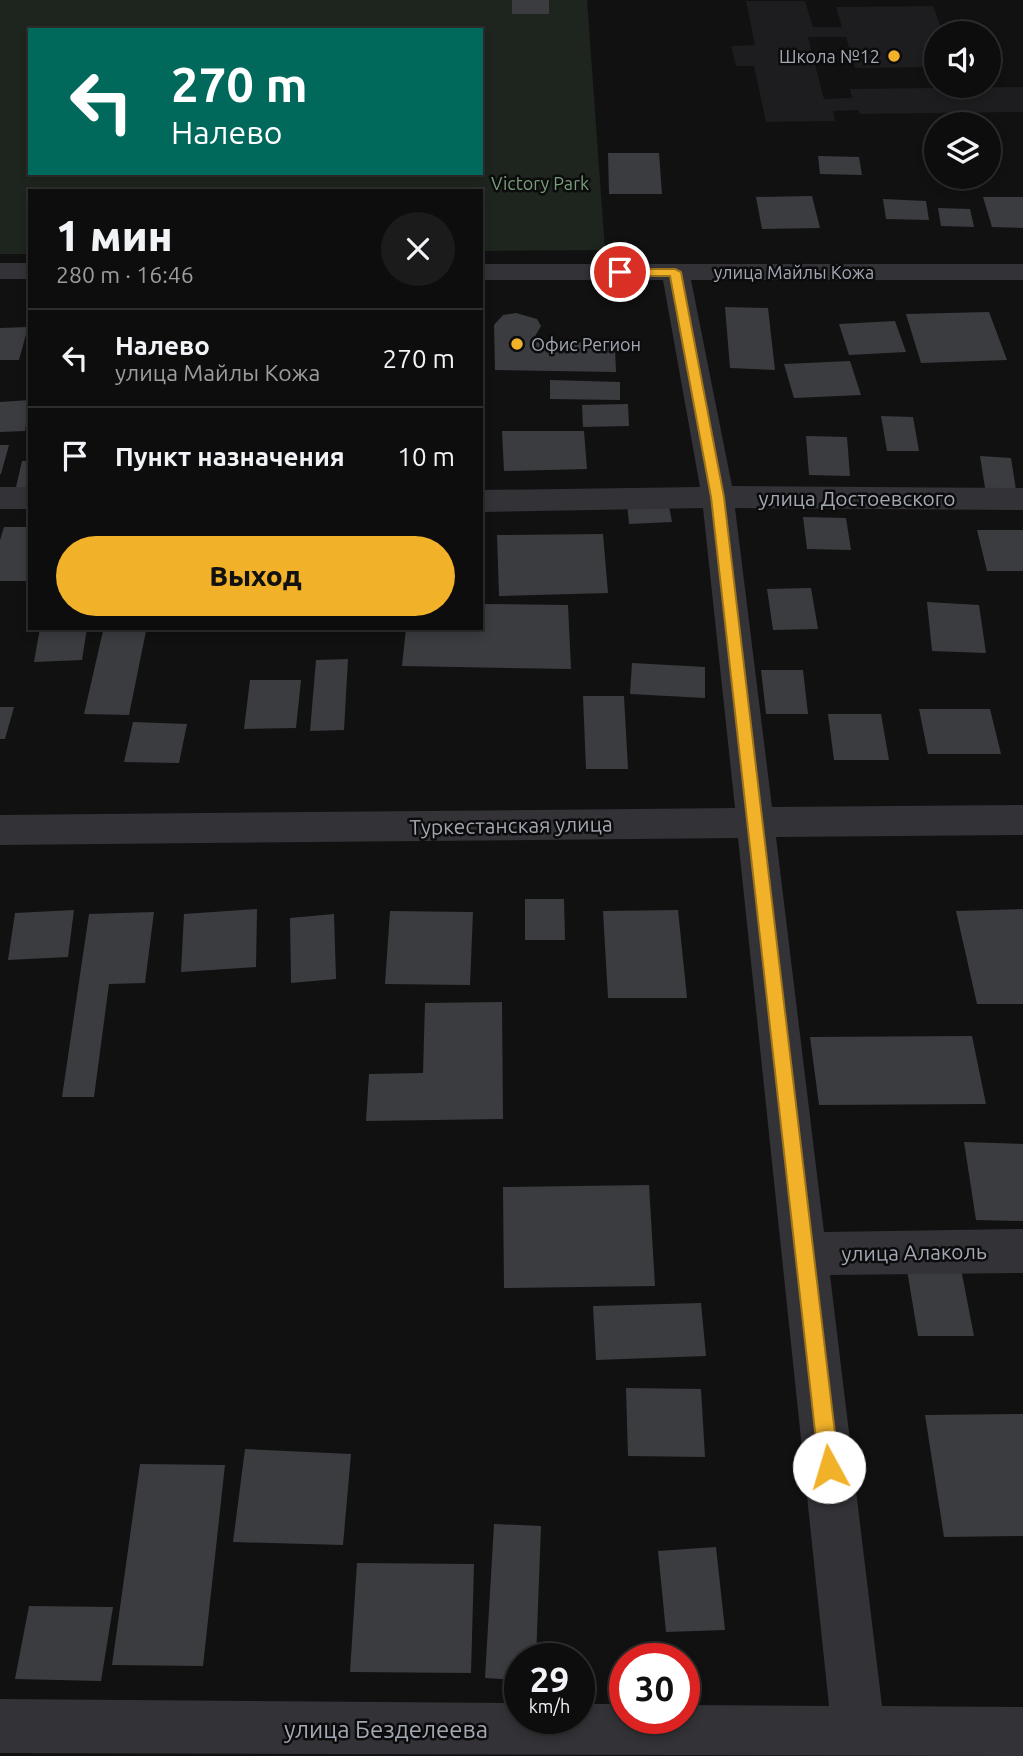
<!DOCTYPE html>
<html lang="ru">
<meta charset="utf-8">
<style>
body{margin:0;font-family:Ubuntu,sans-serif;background:#1b1b1c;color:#f1f3f6;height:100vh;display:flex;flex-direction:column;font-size:26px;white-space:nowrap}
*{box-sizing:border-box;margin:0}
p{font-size:23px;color:#9a9c9e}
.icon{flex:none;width:38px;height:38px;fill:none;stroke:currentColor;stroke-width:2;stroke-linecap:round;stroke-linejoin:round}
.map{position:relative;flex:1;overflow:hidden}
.details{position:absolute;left:28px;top:189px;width:455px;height:441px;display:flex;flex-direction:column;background:#0d0d0e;border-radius:0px;box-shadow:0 4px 10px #0003,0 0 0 2px #2d2d2e}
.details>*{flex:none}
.hud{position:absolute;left:28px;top:28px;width:455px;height:147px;border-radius:0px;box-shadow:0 4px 10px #0003,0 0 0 2px #2d2d2e;background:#00695c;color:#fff;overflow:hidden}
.controls{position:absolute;left:924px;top:21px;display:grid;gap:14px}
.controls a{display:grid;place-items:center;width:77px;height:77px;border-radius:50%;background:#0d0d0e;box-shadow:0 4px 10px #0003,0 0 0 2px #2d2d2e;font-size:35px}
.speed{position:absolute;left:504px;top:1643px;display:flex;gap:14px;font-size:35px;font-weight:700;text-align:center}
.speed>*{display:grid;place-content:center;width:91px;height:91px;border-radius:50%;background:#0d0d0e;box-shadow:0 4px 10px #0003,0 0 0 2px #2d2d2e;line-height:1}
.speed small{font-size:18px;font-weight:400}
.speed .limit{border:10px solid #d22;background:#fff;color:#111}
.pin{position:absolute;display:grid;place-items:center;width:60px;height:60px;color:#fff;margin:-30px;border:4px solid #fff;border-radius:50%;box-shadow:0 2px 7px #0007}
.me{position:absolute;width:77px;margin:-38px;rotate:354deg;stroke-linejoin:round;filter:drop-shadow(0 0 5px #0008)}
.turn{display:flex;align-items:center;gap:24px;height:147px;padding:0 28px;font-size:32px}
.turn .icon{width:91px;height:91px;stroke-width:2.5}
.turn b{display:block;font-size:49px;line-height:60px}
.round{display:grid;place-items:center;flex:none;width:74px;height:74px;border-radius:37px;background:#1b1b1c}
.head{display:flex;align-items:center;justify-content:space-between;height:119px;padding:0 28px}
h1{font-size:42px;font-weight:800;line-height:52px}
.button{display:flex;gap:14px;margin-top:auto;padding:14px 28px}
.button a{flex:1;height:80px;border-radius:42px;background:#f1b129;color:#111;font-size:28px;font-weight:800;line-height:80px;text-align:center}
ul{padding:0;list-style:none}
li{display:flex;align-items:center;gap:21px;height:98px;padding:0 28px;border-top:2px solid #2d2d2e}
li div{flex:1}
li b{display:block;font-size:26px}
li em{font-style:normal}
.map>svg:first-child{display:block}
.built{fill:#1d1d1f}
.green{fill:#1d251e;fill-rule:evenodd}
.building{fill:#3b3c3f}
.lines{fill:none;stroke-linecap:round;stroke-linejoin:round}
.minor{fill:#323237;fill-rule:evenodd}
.route{fill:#f1b129;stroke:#9d731b;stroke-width:2}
.poi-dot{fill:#f1b129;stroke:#0c0c0d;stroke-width:2.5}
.labels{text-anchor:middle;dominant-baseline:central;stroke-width:5;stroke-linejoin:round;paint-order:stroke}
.far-poi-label{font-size:18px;fill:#a2a7b3;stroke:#0c0c0d;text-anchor:end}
.far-park-label{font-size:18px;fill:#789e7b;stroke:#0c0c0d}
.far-street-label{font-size:18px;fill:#a2a7b3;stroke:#0c0c0d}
.street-label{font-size:21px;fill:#a2a7b3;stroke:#0c0c0d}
.near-street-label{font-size:24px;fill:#a2a7b3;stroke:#0c0c0d}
</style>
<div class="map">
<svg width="1023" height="1756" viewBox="0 0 1023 1756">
<rect width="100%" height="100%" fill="#111112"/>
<!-- built -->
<path class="built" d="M 746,1 L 805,1 L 813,27 L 842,27 L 836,7 L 933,6 L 943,33 L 936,33 L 936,67 L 855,68 L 846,37 L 808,37 L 824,99 L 852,98 L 850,89 L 1023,87 L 1023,112 L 860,114 L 858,110 L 833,111 L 835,121 L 766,122 L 754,66 L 736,66 L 731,46 L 755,45 Z"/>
<!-- green -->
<path class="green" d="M 0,0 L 587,0 L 605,250 L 481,251 L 481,191 L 30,191 L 30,254 L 0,254 ZM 30,30 L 481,30 L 481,173 L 30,173 Z"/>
<!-- building -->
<g class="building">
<rect x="512" y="0" width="37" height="14"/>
<path d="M 608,153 L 659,153 L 662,194 L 609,194 Z"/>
<path d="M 818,156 L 859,157 L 862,175 L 820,174 Z"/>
<path d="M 812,196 L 820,228 L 762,229 L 756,197 Z"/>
<path d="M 983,197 L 1023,197 L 1023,228 L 992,227 Z"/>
<path d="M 883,199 L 926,201 L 929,220 L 886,219 Z"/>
<path d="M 938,208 L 970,209 L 974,227 L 941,226 Z"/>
<path d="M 725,307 L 768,308 L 775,370 L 730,368 Z"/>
<path d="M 989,312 L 1007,360 L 921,363 L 906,314 Z"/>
<path d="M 516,313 L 537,319 L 541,326 L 534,338 L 543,347 L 582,342 L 615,348 L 616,372 L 495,370 L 494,325 L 503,315 Z"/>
<path d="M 895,321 L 906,352 L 849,355 L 839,324 Z"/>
<path d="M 28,327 L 19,360 L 0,360 L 0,328 Z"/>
<path d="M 850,361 L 861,395 L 794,398 L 784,364 Z"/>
<path d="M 550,380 L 620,382 L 620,400 L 550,399 Z"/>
<path d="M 30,400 L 25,431 L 0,432 L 0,402 Z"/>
<path d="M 628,404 L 629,426 L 583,427 L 582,405 Z"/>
<path d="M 881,416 L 913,417 L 919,451 L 887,451 Z"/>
<path d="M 502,431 L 584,431 L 587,469 L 504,471 Z"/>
<path d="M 806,436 L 847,437 L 850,476 L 809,475 Z"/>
<path d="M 0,445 L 9,445 L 1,474 L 0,474 Z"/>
<path d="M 980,456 L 1011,458 L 1016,490 L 985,488 Z"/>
<path d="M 22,461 L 30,461 L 30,487 L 16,487 Z"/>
<path d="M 668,501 L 672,522 L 629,524 L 627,503 Z"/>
<path d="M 803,517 L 846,518 L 851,550 L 807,549 Z"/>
<path d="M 4,527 L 30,527 L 30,581 L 0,581 L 0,540 Z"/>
<path d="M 977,530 L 1023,530 L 1023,571 L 987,571 Z"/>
<path d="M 603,534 L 608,593 L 499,596 L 497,535 Z"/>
<path d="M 811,588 L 818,629 L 773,630 L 767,589 Z"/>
<path d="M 927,602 L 979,605 L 986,653 L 932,651 Z"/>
<path d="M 481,604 L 568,605 L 571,669 L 402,666 L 406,628 L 481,628 Z"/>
<path d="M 40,628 L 87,628 L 82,660 L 34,662 Z"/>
<path d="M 103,631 L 146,631 L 129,715 L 84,714 Z"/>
<path d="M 348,659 L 344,730 L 310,731 L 316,660 Z"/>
<path d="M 632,663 L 705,667 L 705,698 L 630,694 Z"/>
<path d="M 761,670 L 803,670 L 808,714 L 766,714 Z"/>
<path d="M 250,680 L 301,680 L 296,728 L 244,729 Z"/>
<path d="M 583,696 L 624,696 L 628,769 L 586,769 Z"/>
<path d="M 0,707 L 14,707 L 5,739 L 0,739 Z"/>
<path d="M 919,709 L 990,709 L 1001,754 L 928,754 Z"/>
<path d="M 828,714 L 881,714 L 889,760 L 834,760 Z"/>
<path d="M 133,722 L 187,724 L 179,763 L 124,762 Z"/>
<path d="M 525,899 L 564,899 L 565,940 L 525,940 Z"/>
<path d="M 257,909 L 256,967 L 181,972 L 184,914 Z"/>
<path d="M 1023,909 L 1023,1004 L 977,1004 L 956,911 Z"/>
<path d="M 74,910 L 68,957 L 8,960 L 15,913 Z"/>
<path d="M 678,910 L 687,998 L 608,998 L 603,911 Z"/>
<path d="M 390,911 L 473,912 L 470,985 L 385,984 Z"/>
<path d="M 154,912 L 145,983 L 109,984 L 94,1097 L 62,1097 L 89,914 Z"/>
<path d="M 334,914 L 336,979 L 291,983 L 290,918 Z"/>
<path d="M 502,1002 L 503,1119 L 366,1121 L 369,1074 L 423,1073 L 425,1003 Z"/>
<path d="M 972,1036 L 986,1104 L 819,1105 L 810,1037 Z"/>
<path d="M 964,1142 L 1023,1144 L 1023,1221 L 976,1220 Z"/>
<path d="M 649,1185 L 655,1286 L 504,1288 L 503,1187 Z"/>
<path d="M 961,1269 L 974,1336 L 918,1336 L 907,1270 Z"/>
<path d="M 701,1303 L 706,1356 L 596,1360 L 593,1306 Z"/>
<path d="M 626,1388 L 701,1389 L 705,1457 L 628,1456 Z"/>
<path d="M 1023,1414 L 1023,1536 L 944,1537 L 925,1415 Z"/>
<path d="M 245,1449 L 351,1454 L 343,1545 L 233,1542 Z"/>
<path d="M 140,1464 L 225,1465 L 203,1666 L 112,1665 Z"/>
<path d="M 494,1524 L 541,1526 L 536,1659 L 520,1659 L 520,1680 L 485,1678 Z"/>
<path d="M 716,1547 L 725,1630 L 666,1632 L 658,1551 Z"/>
<path d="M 357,1563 L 474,1564 L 471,1673 L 350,1672 Z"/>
<path d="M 29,1606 L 113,1607 L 101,1681 L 15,1679 Z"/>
</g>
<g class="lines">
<!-- minor -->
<g class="minor">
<rect x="0" y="263" width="30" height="16"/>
<path d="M 481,264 L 1023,264 L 1023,280 L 691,280 L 732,486 L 1023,488 L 1023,510 L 735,508 L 772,807 L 1023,805 L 1023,835 L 776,837 L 824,1232 L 1023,1229 L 1023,1273 L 830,1275 L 882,1706 L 1023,1707 L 1023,1756 L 0,1753 L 0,1699 L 520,1703 L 520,1718 L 579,1718 L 579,1704 L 625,1704 L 625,1718 L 684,1718 L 684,1705 L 829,1706 L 738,838 L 0,845 L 0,815 L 735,808 L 703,508 L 481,512 L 481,490 L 700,487 L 663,280 L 481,280 Z"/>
<rect x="0" y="487" width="30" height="22"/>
</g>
</g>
<!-- route -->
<path class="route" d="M 675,269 L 681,272 L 724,497 L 839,1467 L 836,1474 L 829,1477 L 821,1474 L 819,1467 L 711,497 L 670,276 L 620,276 L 614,272 L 620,269 Z"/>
<!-- markers -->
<g class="poi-dot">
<circle cx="894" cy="56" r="7"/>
<circle cx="517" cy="344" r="7"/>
</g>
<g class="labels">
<!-- far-poi labels -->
<g class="far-poi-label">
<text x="880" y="56">Школа №12</text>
<text x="531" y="344" text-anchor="start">Офис Регион</text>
</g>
<!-- far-park labels -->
<g class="far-park-label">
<text x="540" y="183">Victory Park</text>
</g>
<!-- far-street labels -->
<g class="far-street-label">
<text x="794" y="272">улица Майлы Кожа</text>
</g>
<!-- street labels -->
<g class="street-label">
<text x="857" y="498">улица Достоевского</text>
<text transform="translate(511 825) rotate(-1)">Туркестанская улица</text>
<text transform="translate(914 1252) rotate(-1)">улица Алаколь</text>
</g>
<!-- near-street labels -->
<g class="near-street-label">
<text x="386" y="1729">улица Безделеева</text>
</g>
</g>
</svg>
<div class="controls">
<a><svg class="icon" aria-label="sound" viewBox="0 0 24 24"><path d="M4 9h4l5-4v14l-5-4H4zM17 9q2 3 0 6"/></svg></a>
<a><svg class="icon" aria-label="layers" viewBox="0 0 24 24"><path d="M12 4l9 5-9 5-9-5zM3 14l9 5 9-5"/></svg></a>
</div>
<div class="speed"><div>29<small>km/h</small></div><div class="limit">30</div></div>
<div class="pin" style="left:620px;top:272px;background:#d93025"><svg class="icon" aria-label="arrive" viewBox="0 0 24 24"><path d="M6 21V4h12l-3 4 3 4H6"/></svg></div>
<svg class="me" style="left:829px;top:1467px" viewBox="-20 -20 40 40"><circle r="19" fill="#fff"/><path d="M0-13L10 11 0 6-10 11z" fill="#f1b129"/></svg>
<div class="hud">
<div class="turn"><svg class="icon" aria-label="left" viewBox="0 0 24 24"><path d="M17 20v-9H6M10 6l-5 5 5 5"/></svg><div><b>270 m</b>Налево</div></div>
</div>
<section class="details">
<div class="head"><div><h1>1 мин</h1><p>280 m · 16:46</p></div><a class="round"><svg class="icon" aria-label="close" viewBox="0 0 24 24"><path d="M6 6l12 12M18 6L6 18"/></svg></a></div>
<ul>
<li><svg class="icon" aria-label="left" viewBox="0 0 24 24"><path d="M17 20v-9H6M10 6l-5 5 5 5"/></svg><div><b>Налево</b><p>улица Майлы Кожа</p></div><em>270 m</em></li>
<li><svg class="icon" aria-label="arrive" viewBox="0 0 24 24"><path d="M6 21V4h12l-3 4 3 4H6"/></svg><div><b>Пункт назначения</b></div><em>10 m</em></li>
</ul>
<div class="button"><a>Выход</a></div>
</section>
</div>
